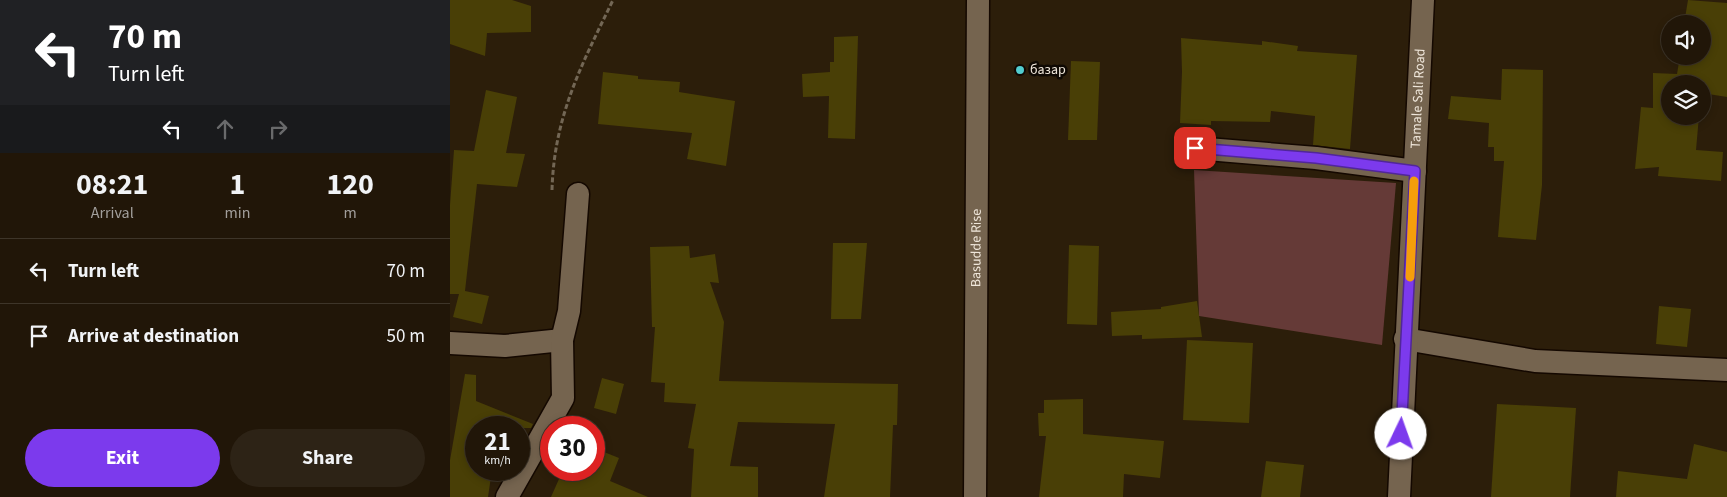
<!DOCTYPE html>
<meta charset="utf-8">
<style>
body{margin:0;font-family:"Source Sans 3",sans-serif;background:#2d2316;color:#f1f3f6;height:100vh;display:flex;flex-direction:column;font-size:19px;white-space:nowrap}
*{box-sizing:border-box;margin:0}
p{font-size:16px;color:#a29f9c}
.icon{flex:none;width:28px;height:28px;fill:none;stroke:currentColor;stroke-width:2;stroke-linecap:round;stroke-linejoin:round}
.map{position:relative;flex:1;overflow:hidden}
.details{display:flex;flex-direction:column;background:#211608;width:450px}
.details>*{flex:none}
.guide{background:#202124;color:#fff;overflow:hidden}
.controls{position:absolute;left:1211px;top:15px;display:grid;gap:10px}
.controls a{display:grid;place-items:center;width:50px;height:50px;border-radius:50%;background:#211608;box-shadow:0 2px 8px #0003,0 0 0 1px #3e3529;font-size:25px}
.speed{position:absolute;left:15px;top:416px;display:flex;gap:10px;font-size:25px;font-weight:700;text-align:center}
.speed>*{display:grid;place-content:center;width:65px;height:65px;border-radius:50%;background:#211608;box-shadow:0 2px 8px #0003,0 0 0 1px #3e3529;line-height:1}
.speed small{font-size:12px;font-weight:400}
.speed .limit{border:8px solid #d22;background:#fff;color:#111}
.pin{position:absolute;display:grid;place-items:center;width:42px;height:42px;color:#fff;margin:-21px;border-radius:10px;box-shadow:0 2px 8px #0006}
.me{position:absolute;width:55px;margin:-28px;rotate:3deg;stroke-linejoin:round;filter:drop-shadow(0 0 4px #0008)}
.turn{display:flex;align-items:center;gap:18px;height:105px;padding:0 25px;font-size:22px}
.turn .icon{width:65px;height:65px;stroke-width:2.5}
.turn b{display:block;font-size:35px;line-height:42px}
.lanes{display:flex;align-items:center;height:48px;padding:0 25px;background:#0003;justify-content:center;gap:25px;direction:ltr}
.lanes .off{opacity:.35}
.eta{display:flex;justify-content:space-evenly;align-items:center;height:85px;text-align:center}
.eta b{font-size:30px;font-weight:700;line-height:35px}
.cta{display:flex;gap:10px;margin-top:auto;padding:10px 25px}
.cta a{flex:1;height:58px;border-radius:30px;background:#7c3aed;color:#fff;font-size:20px;font-weight:700;line-height:58px;text-align:center}
.cta a+a{background:#2d2316;color:#f1f3f6}
ul{padding:0;list-style:none}
li{display:flex;align-items:center;gap:15px;height:65px;padding:0 25px;border-top:1px solid #3e3529}
li div{flex:1}
li b{display:block;font-size:19px}
li em{font-style:normal}
main{display:flex;flex:1;min-height:0}
.map>svg:first-child{display:block}
.green{fill:#653a37}
.building{fill:#493f06}
.lines{fill:none;stroke-linecap:round;stroke-linejoin:round}
.minor-casing{stroke:#140800;stroke-width:25}
.path{stroke:#736755;stroke-width:3;stroke-dasharray:5 2.5;stroke-linecap:butt}
.minor{stroke:#75644f;stroke-width:22}
.route-casing{stroke:#51269a;stroke-width:12}
.route{stroke:#7c3aed;stroke-width:9}
.slow{stroke:#f59e0b;stroke-width:9}
.poi-dot{fill:#52cdcf;stroke:#0f0903;stroke-width:2}
.labels{text-anchor:middle;dominant-baseline:central;stroke-width:5;stroke-linejoin:round;paint-order:stroke}
.poi-label{font-size:14px;fill:#efe6da;stroke:#0f0903;text-anchor:start}
.street-label{font-size:14px;fill:#efe6da;stroke:#0f0903}
</style>
<main>
<section class="details">
<div class="guide">
<div class="turn"><svg class="icon" aria-label="left" viewBox="0 0 24 24"><path d="M17 20v-9H6M10 6l-5 5 5 5"/></svg><div><b>70 m</b>Turn left</div></div>
<div class="lanes"><svg class="icon" aria-label="left" viewBox="0 0 24 24"><path d="M17 20v-9H6M10 6l-5 5 5 5"/></svg><svg class="icon off" aria-label="ahead" viewBox="0 0 24 24"><path d="M12 20V5M6 11l6-6 6 6"/></svg><svg class="icon off" aria-label="right" viewBox="0 0 24 24"><path d="M7 20v-9h11M14 6l5 5-5 5"/></svg></div>
</div>
<div class="eta">
<div><b>08:21</b><p>Arrival</p></div>
<div><b>1</b><p>min</p></div>
<div><b>120</b><p>m</p></div>
</div>
<ul>
<li><svg class="icon" aria-label="left" viewBox="0 0 24 24"><path d="M17 20v-9H6M10 6l-5 5 5 5"/></svg><div><b>Turn left</b></div><em>70 m</em></li>
<li><svg class="icon" aria-label="arrive" viewBox="0 0 24 24"><path d="M6 21V4h12l-3 4 3 4H6"/></svg><div><b>Arrive at destination</b></div><em>50 m</em></li>
</ul>
<div class="cta"><a>Exit</a><a>Share</a></div>
</section>
<div class="map">
<svg width="1277" height="497" viewBox="0 0 1277 497">
<rect width="100%" height="100%" fill="#2c1e0a"/>
<!-- green -->
<path class="green" d="M 744,170 L 946,183 L 932,345 L 749,316 Z"/>
<!-- building -->
<g class="building">
<path d="M 0,0 L 62,0 L 81,6 L 81,32 L 37,33 L 35,56 L 0,44 Z"/>
<path d="M 1238,0 L 1277,3 L 1277,97 L 1252,93 L 1252,84 L 1220,84 L 1220,116 L 1249,116 L 1246,150 L 1273,152 L 1271,181 L 1208,176 L 1209,167 L 1185,169 L 1191,107 L 1203,108 L 1203,73 L 1227,74 L 1230,56 L 1252,56 L 1252,24 L 1234,24 Z"/>
<path d="M 408,36 L 405,139 L 378,138 L 379,96 L 353,97 L 352,74 L 380,72 L 380,62 L 384,62 L 384,37 Z"/>
<path d="M 731,38 L 812,45 L 812,41 L 848,46 L 847,51 L 907,55 L 900,149 L 863,145 L 865,116 L 821,111 L 820,122 L 761,121 L 761,125 L 730,123 L 732,72 Z"/>
<path d="M 621,61 L 650,62 L 647,140 L 618,140 Z"/>
<path d="M 1052,69 L 1093,70 L 1092,185 L 1086,240 L 1048,237 L 1054,161 L 1044,161 L 1044,147 L 1038,147 L 1039,123 L 998,119 L 1001,96 L 1051,100 Z"/>
<path d="M 153,72 L 188,76 L 188,79 L 230,82 L 229,92 L 285,101 L 276,166 L 237,159 L 242,133 L 148,124 Z"/>
<path d="M 36,90 L 67,97 L 56,153 L 75,154 L 67,187 L 27,184 L 15,291 L 39,296 L 32,324 L 3,317 L 9,294 L 0,294 L 0,205 L 4,150 L 24,151 Z"/>
<path d="M 383,243 L 417,243 L 411,319 L 381,319 Z"/>
<path d="M 619,245 L 649,246 L 647,325 L 617,324 Z"/>
<path d="M 239,246 L 240,258 L 265,254 L 269,283 L 260,282 L 274,322 L 269,381 L 448,384 L 447,425 L 443,425 L 440,497 L 374,497 L 385,424 L 288,422 L 280,466 L 308,467 L 308,497 L 241,497 L 244,449 L 238,448 L 246,404 L 214,402 L 215,383 L 201,382 L 205,327 L 202,327 L 200,247 Z"/>
<path d="M 747,301 L 752,337 L 692,339 L 692,335 L 662,336 L 661,312 L 711,309 L 711,307 Z"/>
<path d="M 1209,306 L 1241,309 L 1237,347 L 1206,344 Z"/>
<path d="M 737,340 L 803,343 L 799,423 L 733,420 Z"/>
<path d="M 15,374 L 26,375 L 26,401 L 83,424 L 81,428 L 26,428 L 26,470 L 42,470 L 38,497 L 0,497 L 0,460 Z"/>
<path d="M 152,378 L 174,384 L 166,414 L 144,408 Z"/>
<path d="M 633,399 L 633,434 L 714,441 L 710,478 L 674,474 L 673,497 L 589,497 L 596,436 L 589,436 L 588,413 L 594,413 L 594,400 Z"/>
<path d="M 1047,404 L 1126,408 L 1120,497 L 1041,497 Z"/>
<path d="M 1244,444 L 1277,452 L 1277,497 L 1166,497 L 1168,471 L 1237,479 Z"/>
<path d="M 144,448 L 169,458 L 160,481 L 198,497 L 101,497 L 113,470 L 144,470 Z"/>
<path d="M 816,461 L 854,465 L 850,497 L 811,497 Z"/>
</g>
<g class="lines">
<!-- minor casing -->
<g class="minor-casing">
<g id="minor">
<path d="M 745,148 L 866,158 L 965,171"/>
<path d="M 955,339 L 1085,361 L 1277,370"/>
<path d="M 0,343 L 55,346 L 112,340"/>
<path d="M 57,497 L 113,398 L 112,340 L 119,311 L 128,194"/>
<path id="s1" d="M 525,497 L 528,0"/>
<path id="s2" d="M 949,497 L 973,0"/>
</g>
</g>
<!-- path -->
<path class="path" d="M 102,190 C 104,116 132,64 163,0"/>
<!-- minor -->
<use href="#minor" class="minor"/>
</g>
<g class="lines">
<!-- route casing -->
<g class="route-casing">
<path id="route" d="M 745,148 L 866,158 L 965,171 L 951,434"/>
</g>
<!-- route -->
<use href="#route" class="route"/>
<!-- slow -->
<path class="slow" d="M 960,277 L 964,181"/>
</g>
<!-- markers -->
<circle class="poi-dot" cx="570" cy="70" r="5"/>
<g class="labels">
<!-- poi labels -->
<g class="poi-label">
<text x="580" y="70">базар</text>
</g>
<!-- street labels -->
<g class="street-label">
<text stroke="none"><textPath href="#s2" startOffset="399">Tamale Sali Road</textPath></text>
<text stroke="none"><textPath href="#s1" startOffset="249">Basudde Rise</textPath></text>
</g>
</g>
</svg>
<div class="controls">
<a><svg class="icon" aria-label="sound" viewBox="0 0 24 24"><path d="M4 9h4l5-4v14l-5-4H4zM17 9q2 3 0 6"/></svg></a>
<a><svg class="icon" aria-label="layers" viewBox="0 0 24 24"><path d="M12 4l9 5-9 5-9-5zM3 14l9 5 9-5"/></svg></a>
</div>
<div class="speed"><div>21<small>km/h</small></div><div class="limit">30</div></div>
<div class="pin" style="left:745px;top:148px;background:#d93025"><svg class="icon" aria-label="arrive" viewBox="0 0 24 24"><path d="M6 21V4h12l-3 4 3 4H6"/></svg></div>
<svg class="me" style="left:951px;top:434px" viewBox="-20 -20 40 40"><circle r="19" fill="#fff"/><path d="M0-13L10 11 0 6-10 11z" fill="#7c3aed"/></svg>
</div>
</main>
